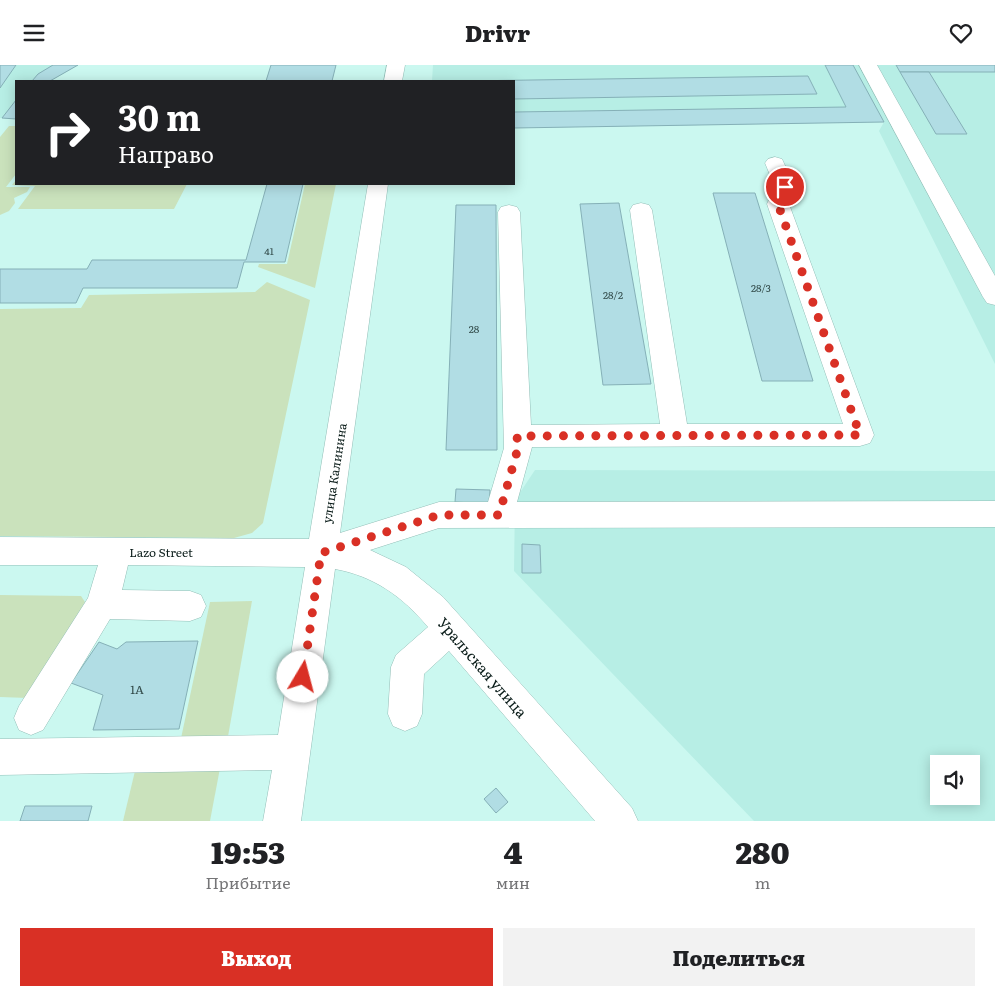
<!DOCTYPE html>
<html lang="ru">
<meta charset="utf-8">
<style>
body{margin:0;font-family:Literata,serif;background:#f2f2f2;color:#202124;height:100vh;display:flex;flex-direction:column;font-size:19px;white-space:nowrap}
*{box-sizing:border-box;margin:0}
p{font-size:16px;color:#757577}
.icon{flex:none;width:28px;height:28px;fill:none;stroke:currentColor;stroke-width:2;stroke-linecap:round;stroke-linejoin:round}
.map{position:relative;height:756px;overflow:hidden}
.panel{display:flex;flex-direction:column;background:#fff;flex:1}
.panel>*{flex:none}
.top-card{position:absolute;left:15px;top:15px;width:500px;height:105px;border-radius:0px;box-shadow:0 2px 12px #0003;background:#202124;color:#fff;overflow:hidden}
.buttons{position:absolute;left:930px;top:690px;display:grid;gap:10px}
.buttons a{display:grid;place-items:center;width:50px;height:50px;border-radius:0px;background:#fff;box-shadow:0 2px 12px #0003;font-size:25px}
.pin{position:absolute;display:grid;place-items:center;width:42px;height:42px;color:#fff;margin:-21px;border:2px solid #fff;border-radius:50%;box-shadow:0 1px 5px #0007}
.me{position:absolute;width:55px;margin:-28px;rotate:8deg;stroke-linejoin:round;filter:drop-shadow(0 0 4px #0008)}
.turn{display:flex;align-items:center;gap:18px;height:105px;padding:0 20px;font-size:22px}
.turn .icon{width:65px;height:65px;stroke-width:2.5}
.turn b{display:block;font-size:35px;line-height:42px}
.eta{display:flex;justify-content:space-evenly;align-items:center;height:85px;text-align:center}
.eta b{font-size:30px;font-weight:800;line-height:35px}
.primary-button{display:flex;gap:10px;margin-top:auto;padding:10px 20px}
.primary-button a{flex:1;height:58px;border-radius:0px;background:#d93025;color:#fff;font-size:20px;font-weight:800;line-height:58px;text-align:center}
.primary-button a+a{background:#f2f2f2;color:#202124}
header{display:flex;justify-content:space-between;align-items:center;height:65px;padding:0 20px;background:#fff;font-size:22px;font-weight:800}
.map>svg:first-child{display:block}
.built{fill:#b7eee5;fill-rule:evenodd}
.green{fill:#cae2bc}
.building{fill:#b1dde4;stroke:#85b0b7}
.lines{fill:none;stroke-linecap:round;stroke-linejoin:round}
.minor-casing{stroke:#93beb7;stroke-width:1}
.minor{fill:#fff;fill-rule:evenodd}
.route{stroke:#d93025;stroke-width:9;stroke-dasharray:0 16.2}
.labels{text-anchor:middle;dominant-baseline:central;stroke-width:5;stroke-linejoin:round;paint-order:stroke}
.number-label{font-size:10px;fill:#344d4c}
.street-label{font-size:12px;fill:#0b1d1a;stroke:#fff}
.near-number-label{font-size:12px;fill:#344d4c}
.near-street-label{font-size:15px;fill:#0b1d1a;stroke:#fff}
</style>
<header><svg class="icon" aria-label="menu" viewBox="0 0 24 24"><path d="M4 6h16M4 12h16M4 18h16"/></svg>Drivr<svg class="icon" aria-label="heart" viewBox="0 0 24 24"><path d="M12 20l-8-8c-3-5 5-10 8-4 3-6 11-1 8 4z"/></svg></header>
<div class="map">
<svg width="995" height="756" viewBox="0 0 995 756">
<rect width="100%" height="100%" fill="#cbf8f0"/>
<!-- built -->
<g class="built">
<path d="M 0,0 L 78,0 L 50,16 L 16,16 L 16,54 L 0,53 Z"/>
<path d="M 433,0 L 995,0 L 995,299 L 879,66 L 884,57 L 514,63 L 514,16 L 432,16 Z"/>
<path d="M 535,405 L 995,406 L 995,756 L 754,756 L 514,506 L 515,435 ZM 939,699 L 971,699 L 971,731 L 939,731 Z"/>
</g>
<!-- green -->
<g class="green">
<path d="M 9,61 L 16,61 L 16,109 L 6,122 L 30,122 L 27,127 L 14,133 L 15,138 L 9,146 L 0,150 L 0,72 Z"/>
<path d="M 16,115 L 16,119 L 187,119 L 174,144 L 18,144 L 35,121 L 12,120 Z"/>
<path d="M 305,119 L 336,119 L 315,223 L 258,202 L 259,199 L 287,199 Z"/>
<path d="M 267,217 L 310,235 L 263,458 L 252,468 L 234,473 L 0,471 L 0,244 L 81,243 L 89,230 L 255,227 Z"/>
<path d="M 0,530 L 81,531 L 85,537 L 28,633 L 0,632 Z"/>
<path d="M 252,536 L 227,677 L 180,678 L 210,537 Z"/>
<path d="M 220,703 L 210,756 L 123,756 L 135,706 Z"/>
</g>
<!-- building -->
<g class="building">
<path d="M 0,0 L 16,0 L 0,23 Z"/>
<path d="M 53,0 L 78,0 L 50,16 L 32,16 L 38,9 Z"/>
<path d="M 271,0 L 336,0 L 332,16 L 266,16 Z"/>
<path d="M 825,0 L 853,0 L 884,57 L 514,63 L 514,47 L 846,42 Z"/>
<path d="M 896,0 L 995,0 L 995,7 L 900,7 Z"/>
<path d="M 900,7 L 929,7 L 967,69 L 936,69 Z"/>
<path d="M 808,11 L 817,29 L 514,34 L 514,16 L 463,16 Z"/>
<path d="M 16,35 L 16,54 L 2,53 Z"/>
<path d="M 267,119 L 303,119 L 285,197 L 244,197 L 237,223 L 83,223 L 76,238 L 0,238 L 0,204 L 87,204 L 92,195 L 246,195 Z"/>
<path d="M 713,128 L 755,128 L 813,316 L 762,316 Z"/>
<path d="M 619,138 L 651,319 L 603,320 L 580,139 Z"/>
<path d="M 456,140 L 496,140 L 497,385 L 446,385 Z"/>
<path d="M 456,424 L 490,425 L 489,439 L 455,437 Z"/>
<path d="M 522,479 L 540,480 L 541,508 L 522,508 Z"/>
<path d="M 198,576 L 179,664 L 93,665 L 103,630 L 71,618 L 99,577 L 117,584 L 126,577 Z"/>
<path d="M 496,723 L 508,737 L 496,748 L 484,734 Z"/>
<path d="M 25,741 L 92,741 L 88,756 L 20,756 Z"/>
</g>
<g class="lines">
<!-- minor casing -->
<g class="minor-casing">
<g id="minor">
<path d="M 387,0 L 405,0 L 402,16 L 384,16 Z"/>
<path d="M 859,0 L 877,0 L 995,211 L 995,240 L 987,238 L 983,232 Z"/>
<path d="M 775,92 L 782,94 L 795,122 L 789,139 L 874,370 L 870,378 L 860,381 L 532,382 L 517,437 L 995,436 L 995,462 L 439,463 L 370,485 L 406,502 L 443,532 L 632,743 L 638,756 L 595,756 L 449,586 L 424,609 L 422,649 L 417,661 L 405,666 L 393,661 L 388,649 L 391,602 L 396,590 L 428,562 C 403,532 374,511 335,504 L 301,756 L 263,756 L 272,705 L 0,710 L 0,674 L 278,670 L 305,502 L 128,500 L 122,525 L 190,526 L 201,530 L 206,541 L 201,552 L 190,556 L 110,554 L 43,665 L 31,670 L 19,665 L 14,653 L 19,641 L 88,533 L 98,500 L 0,500 L 0,472 L 309,474 L 368,119 L 388,119 L 340,468 L 439,437 L 488,437 L 504,383 L 498,147 L 501,142 L 509,140 L 517,142 L 520,147 L 531,360 L 660,359 L 630,145 L 633,140 L 641,138 L 649,140 L 652,145 L 687,359 L 843,359 L 767,139 L 775,122 L 765,98 L 768,94 Z"/>
</g>
</g>
<!-- minor -->
<use href="#minor" class="minor"/>
</g>
<g class="lines">
<!-- route -->
<path class="route" d="M 303,612 L 321,488 L 439,450 L 499,450 L 518,383 L 517,371 L 860,370 L 778,139 L 785,122"/>
</g>
<g class="labels">
<!-- number labels -->
<g class="number-label">
<text x="269" y="185">41</text>
<text x="761" y="222">28/3</text>
<text x="613" y="229">28/2</text>
<text x="474" y="263">28</text>
</g>
<!-- street labels -->
<g class="street-label">
<text transform="translate(334 408) rotate(-81)">улица Калинина</text>
<text x="161" y="487">Lazo Street</text>
</g>
<!-- near-number labels -->
<g class="near-number-label">
<text x="137" y="624">1А</text>
</g>
<!-- near-street labels -->
<g class="near-street-label">
<text transform="translate(483 602) rotate(49)">Уральская улица</text>
</g>
</g>
</svg>
<div class="buttons">
<a><svg class="icon" aria-label="sound" viewBox="0 0 24 24"><path d="M4 9h4l5-4v14l-5-4H4zM17 9q2 3 0 6"/></svg></a>
</div>
<div class="pin" style="left:785px;top:122px;background:#d93025"><svg class="icon" aria-label="arrive" viewBox="0 0 24 24"><path d="M6 21V4h12l-3 4 3 4H6"/></svg></div>
<svg class="me" style="left:303px;top:612px" viewBox="-20 -20 40 40"><circle r="19" fill="#fff"/><path d="M0-13L10 11 0 6-10 11z" fill="#d93025"/></svg>
<div class="top-card">
<div class="turn"><svg class="icon" aria-label="right" viewBox="0 0 24 24"><path d="M7 20v-9h11M14 6l5 5-5 5"/></svg><div><b>30 m</b>Направо</div></div>
</div>
</div>
<section class="panel">
<div class="eta">
<div><b>19:53</b><p>Прибытие</p></div>
<div><b>4</b><p>мин</p></div>
<div><b>280</b><p>m</p></div>
</div>
<div class="primary-button"><a>Выход</a><a>Поделиться</a></div>
</section>
